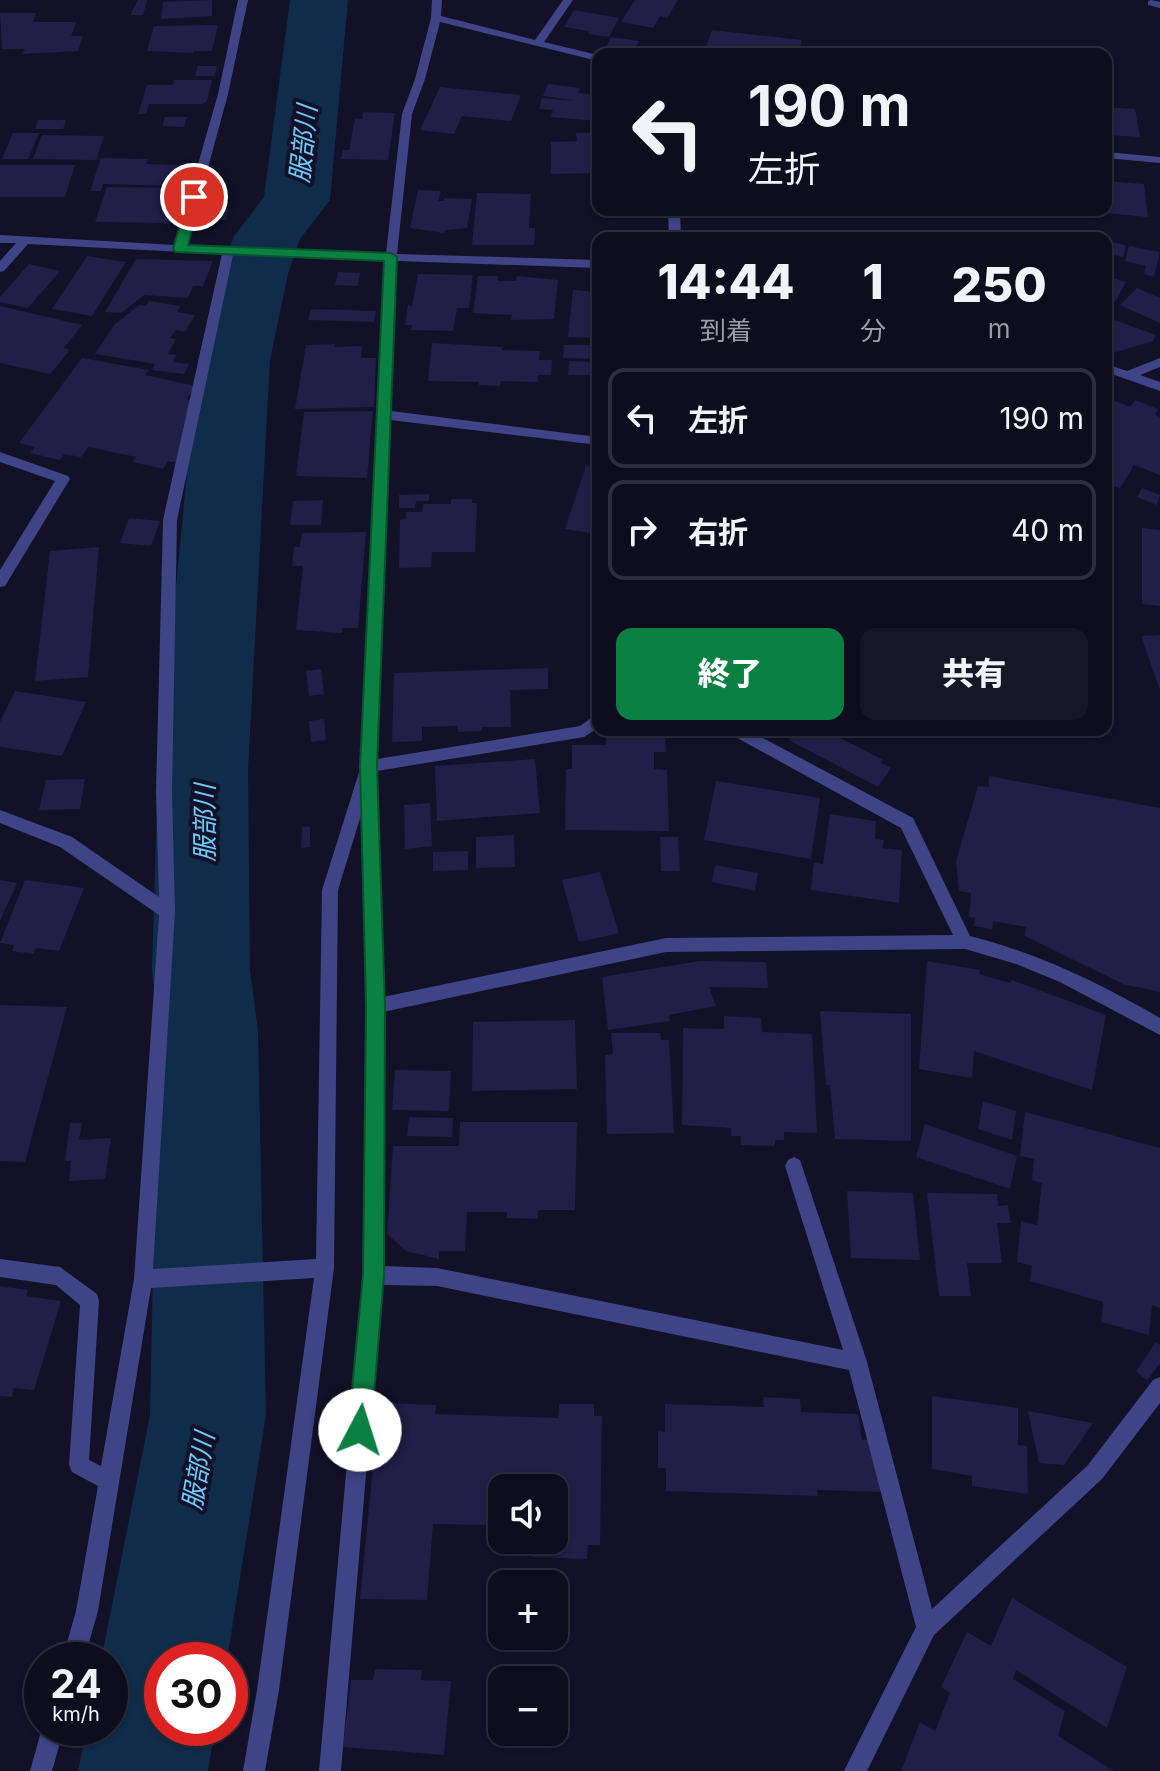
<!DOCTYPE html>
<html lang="ja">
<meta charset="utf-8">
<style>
body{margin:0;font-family:Inter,"Noto Sans JP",sans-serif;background:#171627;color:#f1f3f6;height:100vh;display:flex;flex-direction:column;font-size:30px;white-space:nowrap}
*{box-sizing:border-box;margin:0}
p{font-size:26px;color:#9b9ca4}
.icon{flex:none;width:44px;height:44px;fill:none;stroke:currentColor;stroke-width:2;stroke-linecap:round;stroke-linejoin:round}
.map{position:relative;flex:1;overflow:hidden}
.sheet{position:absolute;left:592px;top:232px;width:520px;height:504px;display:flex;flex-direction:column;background:#0e0d1e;border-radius:16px;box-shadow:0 2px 6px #0004,0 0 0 2px #2e2d3c}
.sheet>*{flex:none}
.banner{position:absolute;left:592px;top:48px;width:520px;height:168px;border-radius:16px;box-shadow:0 2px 6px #0004,0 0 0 2px #2e2d3c;background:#0e0d1e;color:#f1f3f6;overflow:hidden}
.buttons{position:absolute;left:488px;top:1474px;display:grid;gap:16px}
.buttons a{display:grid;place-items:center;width:80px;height:80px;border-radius:16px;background:#0e0d1e;box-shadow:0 2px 6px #0004,0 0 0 2px #2e2d3c;font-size:40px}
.speed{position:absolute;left:24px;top:1642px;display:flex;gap:16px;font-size:40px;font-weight:700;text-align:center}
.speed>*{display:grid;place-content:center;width:104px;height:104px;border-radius:50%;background:#0e0d1e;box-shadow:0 2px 6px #0004,0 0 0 2px #2e2d3c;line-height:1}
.speed small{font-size:20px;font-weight:400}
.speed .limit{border:12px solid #d22;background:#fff;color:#111}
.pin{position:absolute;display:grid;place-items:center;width:68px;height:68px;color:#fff;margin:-34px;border:4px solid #fff;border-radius:50%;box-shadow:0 2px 8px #0007}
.me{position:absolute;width:88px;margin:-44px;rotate:5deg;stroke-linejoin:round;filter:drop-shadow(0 0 6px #0008)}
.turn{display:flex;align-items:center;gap:28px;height:168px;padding:0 24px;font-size:36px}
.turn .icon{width:104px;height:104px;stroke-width:2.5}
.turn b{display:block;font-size:56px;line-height:68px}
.eta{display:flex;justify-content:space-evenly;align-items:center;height:136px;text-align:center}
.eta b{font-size:48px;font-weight:800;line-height:56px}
.action{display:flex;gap:16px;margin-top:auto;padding:16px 24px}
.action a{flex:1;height:92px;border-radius:16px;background:#0b8043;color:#fff;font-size:32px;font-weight:800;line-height:92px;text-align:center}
.action a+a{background:#171627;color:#f1f3f6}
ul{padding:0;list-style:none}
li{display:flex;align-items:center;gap:24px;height:100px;margin:0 16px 12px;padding:0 8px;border:4px solid #2e2d3c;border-radius:16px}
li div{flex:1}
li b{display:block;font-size:30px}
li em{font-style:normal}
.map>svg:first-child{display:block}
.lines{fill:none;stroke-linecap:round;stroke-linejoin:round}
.river{fill:#0f2c4a;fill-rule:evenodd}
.building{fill:#211e48}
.street{fill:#3e4485;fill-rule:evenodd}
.route{fill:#0b8043;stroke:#07532c;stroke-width:2}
.labels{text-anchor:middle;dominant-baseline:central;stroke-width:8;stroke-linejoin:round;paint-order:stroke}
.water-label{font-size:26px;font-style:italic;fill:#6bcafa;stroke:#121128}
</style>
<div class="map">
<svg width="1160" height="1771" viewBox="0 0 1160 1771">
<rect width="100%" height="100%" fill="#121128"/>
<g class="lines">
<!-- river -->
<path class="river" d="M 290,0 L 348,0 L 330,200 L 300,239 L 288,274 L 270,360 L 248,771 L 250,970 L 258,1031 L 266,1415 L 227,1660 L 162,1660 L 162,1728 L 215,1728 L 208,1771 L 78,1771 L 87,1728 L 110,1728 L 110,1660 L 101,1660 L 150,1415 L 158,1031 L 152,970 L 158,771 L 198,360 L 220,274 L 234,236 L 264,197 Z"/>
</g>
<!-- building -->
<g class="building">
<path d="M 138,0 L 147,0 L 143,15 L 130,15 Z"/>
<path d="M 212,0 L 212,16 L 161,19 L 163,2 Z"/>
<path d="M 635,0 L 678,0 L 667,18 L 660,16 L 653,28 L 621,22 Z"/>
<path d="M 574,10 L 619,18 L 609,37 L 588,34 L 589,31 L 564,27 Z"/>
<path d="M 0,13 L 36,13 L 33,22 L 76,22 L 71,36 L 83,36 L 78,51 L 22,54 L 25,49 L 2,49 Z"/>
<path d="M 218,25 L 212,51 L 194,51 L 193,53 L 147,51 L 154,26 Z"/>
<path d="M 712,30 L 729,32 L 802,40 L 798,54 L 703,54 Z"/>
<path d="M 611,37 L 639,41 L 632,54 L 605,50 Z"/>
<path d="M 198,66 L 217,66 L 215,76 L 195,76 Z"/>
<path d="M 174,80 L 212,80 L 207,101 L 202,104 L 149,104 L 146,114 L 138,114 L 147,85 L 173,85 Z"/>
<path d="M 548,84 L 580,88 L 578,93 L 598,95 L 598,121 L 550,117 L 553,110 L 539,109 L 542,98 L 579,101 L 543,96 Z"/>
<path d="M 440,87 L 521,95 L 511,121 L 462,116 L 454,134 L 420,130 Z"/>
<path d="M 1106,107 L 1135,109 L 1140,137 L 1106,135 Z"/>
<path d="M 363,112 L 395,113 L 388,160 L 341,159 L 343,150 L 349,150 L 355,118 L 362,119 Z"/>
<path d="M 165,117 L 187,117 L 184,127 L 162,126 Z"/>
<path d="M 38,120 L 66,120 L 63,129 L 35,129 Z"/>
<path d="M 13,133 L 39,133 L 28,159 L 2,159 Z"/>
<path d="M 576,133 L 598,133 L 598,173 L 551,174 L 551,142 L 577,141 Z"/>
<path d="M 42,135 L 104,136 L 96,160 L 33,159 Z"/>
<path d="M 101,158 L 148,159 L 146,164 L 186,165 L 179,186 L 103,184 L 101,191 L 90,191 Z"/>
<path d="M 0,165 L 75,165 L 65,197 L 0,197 Z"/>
<path d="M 1106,181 L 1144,184 L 1148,217 L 1093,212 L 1106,210 Z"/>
<path d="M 107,187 L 182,188 L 172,223 L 95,222 Z"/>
<path d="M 418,190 L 441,191 L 438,201 L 444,201 L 444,198 L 472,199 L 467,228 L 445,230 L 444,233 L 410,228 Z"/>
<path d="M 477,193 L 531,194 L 529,228 L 535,228 L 534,245 L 472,245 Z"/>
<path d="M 204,208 L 229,208 L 226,220 L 202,220 Z"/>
<path d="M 1106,241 L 1126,245 L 1123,257 L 1106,253 Z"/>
<path d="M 1129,246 L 1160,252 L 1154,277 L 1144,274 L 1146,266 L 1125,261 Z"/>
<path d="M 87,256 L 126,262 L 92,316 L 52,309 Z"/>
<path d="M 136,259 L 213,261 L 203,286 L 193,286 L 188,298 L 144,295 L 121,313 L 105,312 Z"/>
<path d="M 29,264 L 60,271 L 28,308 L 0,302 L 0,297 Z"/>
<path d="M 338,272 L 360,273 L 358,286 L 335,285 Z"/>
<path d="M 418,274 L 473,275 L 469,308 L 457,308 L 453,331 L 411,330 L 412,325 L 405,325 L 408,305 L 412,306 Z"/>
<path d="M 478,276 L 498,276 L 498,281 L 516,281 L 517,276 L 558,280 L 554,319 L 511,320 L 512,315 L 473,313 Z"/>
<path d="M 1106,276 L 1126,282 L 1115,302 L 1106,299 Z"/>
<path d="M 1137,288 L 1160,298 L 1160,323 L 1120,305 Z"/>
<path d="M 573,290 L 598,292 L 598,338 L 568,337 Z"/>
<path d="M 149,301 L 180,306 L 177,312 L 195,315 L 185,332 L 176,330 L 170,338 L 176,339 L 168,354 L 176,355 L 173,362 L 189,364 L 184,374 L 152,370 L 155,364 L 95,354 L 114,325 L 139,305 L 146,306 Z"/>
<path d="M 0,306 L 82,325 L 64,348 L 70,350 L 50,374 L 0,363 Z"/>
<path d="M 311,309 L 376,311 L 374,322 L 308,320 Z"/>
<path d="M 1106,317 L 1156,335 L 1153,341 L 1110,354 L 1106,353 Z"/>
<path d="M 432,343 L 502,347 L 502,350 L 540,351 L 539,360 L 552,360 L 551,375 L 538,375 L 538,382 L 501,381 L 500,386 L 479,385 L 479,382 L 428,381 Z"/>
<path d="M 335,344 L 334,347 L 362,346 L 361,358 L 376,358 L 374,407 L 295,409 L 306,345 Z"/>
<path d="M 564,345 L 598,345 L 598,359 L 563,358 Z"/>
<path d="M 82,358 L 149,370 L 145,375 L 196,386 L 187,399 L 198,402 L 182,427 L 193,429 L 183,445 L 194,448 L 183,464 L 168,461 L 163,469 L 132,462 L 136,457 L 88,447 L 81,457 L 64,454 L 60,460 L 30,453 L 35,447 L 19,443 Z"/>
<path d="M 569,361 L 598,362 L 598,375 L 568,375 Z"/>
<path d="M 1108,398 L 1130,407 L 1135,400 L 1158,409 L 1155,415 L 1160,417 L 1160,475 L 1134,465 L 1120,488 L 1106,483 Z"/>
<path d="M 373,411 L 367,478 L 296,476 L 304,412 Z"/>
<path d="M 586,466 L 598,468 L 598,534 L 565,529 Z"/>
<path d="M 1142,488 L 1160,495 L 1157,505 L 1137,497 Z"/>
<path d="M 429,494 L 429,501 L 416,501 L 415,508 L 399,508 L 399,495 Z"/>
<path d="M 451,499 L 472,499 L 472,503 L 477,503 L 475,552 L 432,552 L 431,567 L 399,568 L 400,520 L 406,519 L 406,512 L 422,512 L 423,504 L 451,504 Z"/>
<path d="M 323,500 L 321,525 L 290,525 L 293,501 Z"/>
<path d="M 129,518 L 160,521 L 151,546 L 120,543 Z"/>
<path d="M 1142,528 L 1160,530 L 1160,606 L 1142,604 Z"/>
<path d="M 366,532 L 358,628 L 342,628 L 342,633 L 296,630 L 303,566 L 292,566 L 294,547 L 300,547 L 302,533 Z"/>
<path d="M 99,547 L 88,677 L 35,681 L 50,551 Z"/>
<path d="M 1160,635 L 1160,690 L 1141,636 Z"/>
<path d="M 548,668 L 548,689 L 510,690 L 511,727 L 482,727 L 482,731 L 458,732 L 457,726 L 422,727 L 422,741 L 392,742 L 394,673 Z"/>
<path d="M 321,669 L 324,694 L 309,696 L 306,671 Z"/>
<path d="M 15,691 L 86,702 L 62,756 L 0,747 L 0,722 Z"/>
<path d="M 324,719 L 326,740 L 311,742 L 309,721 Z"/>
<path d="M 606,730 L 665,730 L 666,752 L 654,752 L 654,769 L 667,770 L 669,831 L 565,830 L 566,769 L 572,769 L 572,745 L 606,745 Z"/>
<path d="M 796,730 L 825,730 L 883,760 L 881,763 L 891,768 L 878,787 L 789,740 Z"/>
<path d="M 535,759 L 540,813 L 437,821 L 435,766 Z"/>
<path d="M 989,776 L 1160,808 L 1160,992 L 1123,984 L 1025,936 L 1026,927 L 993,921 L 992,929 L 974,926 L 975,918 L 969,917 L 971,893 L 959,891 L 956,861 L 978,786 L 989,787 Z"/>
<path d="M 85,779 L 80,809 L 39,810 L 46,780 Z"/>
<path d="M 716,781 L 820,798 L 811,859 L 704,840 Z"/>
<path d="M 430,803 L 432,846 L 405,849 L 404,805 Z"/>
<path d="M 830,814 L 876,821 L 875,839 L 884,840 L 882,848 L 902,850 L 899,903 L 811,890 L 814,862 L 823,864 Z"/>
<path d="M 310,826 L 310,847 L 301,848 L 302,827 Z"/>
<path d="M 514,835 L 515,867 L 476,868 L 476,837 Z"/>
<path d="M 660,837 L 678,837 L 680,871 L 661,871 Z"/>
<path d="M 468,851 L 468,870 L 433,871 L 433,852 Z"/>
<path d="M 715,865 L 758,873 L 755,891 L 712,882 Z"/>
<path d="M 600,872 L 619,933 L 579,942 L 562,880 Z"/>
<path d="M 0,880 L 17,883 L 0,921 Z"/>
<path d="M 25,880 L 84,888 L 59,951 L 36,948 L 33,954 L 12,951 L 14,945 L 0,943 Z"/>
<path d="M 700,961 L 766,962 L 768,988 L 709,987 L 716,1006 L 669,1015 L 670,1021 L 608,1030 L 602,977 Z"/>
<path d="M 927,961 L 980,970 L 979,974 L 1010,983 L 1012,980 L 1106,1015 L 1092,1090 L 974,1051 L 972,1078 L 919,1069 Z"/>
<path d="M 0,1005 L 67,1007 L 25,1162 L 0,1161 Z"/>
<path d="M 820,1011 L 911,1014 L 911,1141 L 835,1139 L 830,1085 L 826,1085 Z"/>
<path d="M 724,1016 L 761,1018 L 762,1032 L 812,1034 L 817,1133 L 784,1132 L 784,1140 L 775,1140 L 775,1146 L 741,1145 L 741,1136 L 731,1136 L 731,1128 L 682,1125 L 683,1028 L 724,1029 Z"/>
<path d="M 575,1020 L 577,1089 L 472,1091 L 473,1022 Z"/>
<path d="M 611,1033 L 660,1033 L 661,1040 L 669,1040 L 674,1133 L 607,1134 L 605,1055 L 613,1054 Z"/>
<path d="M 395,1070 L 451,1071 L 449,1111 L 392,1110 Z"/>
<path d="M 983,1101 L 1016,1111 L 1012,1140 L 978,1129 Z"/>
<path d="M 1025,1112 L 1160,1148 L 1160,1308 L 1152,1305 L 1149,1335 L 1101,1322 L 1103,1302 L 1030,1281 L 1032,1266 L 1017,1262 L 1021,1221 L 1037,1225 L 1042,1183 L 1032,1180 L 1034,1159 L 1020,1156 Z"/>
<path d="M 409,1117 L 453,1118 L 452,1137 L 407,1136 Z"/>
<path d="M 460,1122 L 577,1122 L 575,1210 L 538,1210 L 538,1219 L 507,1218 L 507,1212 L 467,1212 L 465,1251 L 439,1251 L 439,1259 L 406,1251 L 387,1234 L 393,1146 L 459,1146 Z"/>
<path d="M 70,1123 L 82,1123 L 79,1140 L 111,1138 L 105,1179 L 69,1181 L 71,1161 L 65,1161 Z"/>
<path d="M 925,1124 L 1017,1156 L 1010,1189 L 916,1157 Z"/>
<path d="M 847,1191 L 913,1193 L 920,1260 L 851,1258 Z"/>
<path d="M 927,1193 L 997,1194 L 998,1206 L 1008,1205 L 1011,1223 L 997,1223 L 1002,1263 L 967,1263 L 971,1296 L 939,1296 Z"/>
<path d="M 0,1286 L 28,1290 L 26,1296 L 61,1301 L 34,1390 L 14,1388 L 12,1397 L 0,1396 Z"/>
<path d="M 1156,1342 L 1160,1345 L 1160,1363 L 1147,1381 L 1136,1371 Z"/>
<path d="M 932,1396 L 1018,1408 L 1018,1445 L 1027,1446 L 1028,1494 L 972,1486 L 972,1476 L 932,1469 Z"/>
<path d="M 763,1397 L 800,1399 L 801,1412 L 858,1414 L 862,1440 L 869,1440 L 881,1492 L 817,1490 L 818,1496 L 666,1491 L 666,1468 L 658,1468 L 658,1431 L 665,1432 L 665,1404 L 764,1407 Z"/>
<path d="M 385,1403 L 436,1405 L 435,1414 L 558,1418 L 559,1404 L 594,1404 L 594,1416 L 602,1416 L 600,1545 L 588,1545 L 587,1559 L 533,1557 L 533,1546 L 518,1545 L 518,1540 L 554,1540 L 554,1488 L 502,1488 L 502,1525 L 433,1524 L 427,1600 L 360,1599 L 376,1436 L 382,1437 Z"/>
<path d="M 1028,1411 L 1093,1423 L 1064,1465 L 1039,1463 Z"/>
<path d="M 1012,1598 L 1127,1667 L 1107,1728 L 1016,1670 L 1013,1679 L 1065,1711 L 1058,1736 L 1114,1771 L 901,1771 L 920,1722 L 935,1731 L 950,1693 L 941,1687 L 967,1632 L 991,1646 Z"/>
<path d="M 375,1669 L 422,1670 L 421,1680 L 451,1681 L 444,1755 L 343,1747 L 351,1680 L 373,1680 Z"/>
</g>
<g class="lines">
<!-- street -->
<g class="street">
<path d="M 238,0 L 248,0 L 228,94 L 187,245 L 386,253 L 402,114 L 415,79 L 431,18 L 432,0 L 442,0 L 441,16 L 535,40 L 563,0 L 573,0 L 544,42 L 598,55 L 598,61 L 440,22 L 425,79 L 412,114 L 397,254 L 598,260 L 598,268 L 397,261 L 391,411 L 598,437 L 598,445 L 390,420 L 377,759 L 580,726 L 598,713 L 598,728 L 584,737 L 377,771 L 383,997 L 666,938 L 953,935 L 901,828 L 730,734 L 728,730 L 748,730 L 913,818 L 970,936 C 1038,953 1100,983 1160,1018 L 1160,1035 L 1060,982 L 1016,964 L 965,949 L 666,952 L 383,1012 L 382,1266 L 437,1268 L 843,1350 L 785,1166 L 788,1160 L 794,1157 L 800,1160 L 867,1362 L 932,1609 L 1088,1465 L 1153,1380 L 1160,1377 L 1160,1403 L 1102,1479 L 934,1635 L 867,1771 L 844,1771 L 916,1627 L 849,1370 L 437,1286 L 382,1285 L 341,1771 L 319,1771 L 364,1275 L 367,1006 L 362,812 L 338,890 L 334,1268 L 279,1690 L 265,1771 L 243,1771 L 257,1690 L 314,1278 L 151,1288 L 98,1611 L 84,1660 L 62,1660 L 76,1611 L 98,1486 L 72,1472 L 69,1465 L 80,1305 L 56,1285 L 0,1277 L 0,1259 L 60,1267 L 97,1294 L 99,1301 L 89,1460 L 101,1466 L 134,1279 L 159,915 L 60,847 L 0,823 L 0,810 L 72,837 L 159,897 L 156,792 L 163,520 L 222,254 L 28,244 L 4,271 L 0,272 L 0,261 L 16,243 L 0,243 L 0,235 L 175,245 L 218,94 ZM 233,255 L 385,260 L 361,766 L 322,890 L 316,1259 L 153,1269 L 175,912 L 172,792 L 177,520 Z"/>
<path d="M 1151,0 L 1160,2 L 1160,8 L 1148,5 L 1148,1 Z"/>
<path d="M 1106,152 L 1160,157 L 1160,163 L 1106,158 Z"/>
<path d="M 668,210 L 680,210 L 681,238 L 669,238 Z"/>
<path d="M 1160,358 L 1160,367 L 1140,375 L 1160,382 L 1160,391 L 1106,372 L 1106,364 L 1127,371 Z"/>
<path d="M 0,452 L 68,476 L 70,479 L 5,586 L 0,587 L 0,570 L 55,481 L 0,462 Z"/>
<path d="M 42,1728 L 64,1728 L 52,1771 L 30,1771 Z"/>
</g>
</g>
<!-- route -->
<path class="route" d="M 194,193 L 201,197 L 188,245 L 391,253 L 397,257 L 377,766 L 385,1006 L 384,1275 L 371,1430 L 368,1438 L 360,1441 L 352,1438 L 348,1430 L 363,1275 L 366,1006 L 360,766 L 384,261 L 175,252 L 173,249 L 188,197 Z"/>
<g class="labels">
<!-- water labels -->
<g class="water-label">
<text transform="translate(303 144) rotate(-84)">服部川</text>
<text transform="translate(204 823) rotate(-90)">服部川</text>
<text transform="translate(198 1471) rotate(-80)">服部川</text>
</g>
</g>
</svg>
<div class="buttons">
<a><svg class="icon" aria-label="sound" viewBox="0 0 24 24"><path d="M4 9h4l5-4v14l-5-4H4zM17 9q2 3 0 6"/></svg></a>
<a>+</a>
<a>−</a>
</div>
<div class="speed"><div>24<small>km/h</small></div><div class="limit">30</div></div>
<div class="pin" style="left:194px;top:197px;background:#d93025"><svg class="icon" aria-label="arrive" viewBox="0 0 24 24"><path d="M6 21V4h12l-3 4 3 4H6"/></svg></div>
<svg class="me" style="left:360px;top:1430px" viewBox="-20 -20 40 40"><circle r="19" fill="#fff"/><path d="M0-13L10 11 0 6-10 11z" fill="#0b8043"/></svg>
<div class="banner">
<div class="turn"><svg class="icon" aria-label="left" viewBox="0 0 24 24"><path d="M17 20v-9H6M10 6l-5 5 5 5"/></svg><div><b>190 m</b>左折</div></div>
</div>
<section class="sheet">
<div class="eta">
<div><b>14:44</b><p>到着</p></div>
<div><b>1</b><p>分</p></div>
<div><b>250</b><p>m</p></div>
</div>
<ul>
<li><svg class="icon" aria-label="left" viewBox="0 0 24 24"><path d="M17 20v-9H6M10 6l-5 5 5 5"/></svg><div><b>左折</b></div><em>190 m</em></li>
<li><svg class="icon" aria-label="right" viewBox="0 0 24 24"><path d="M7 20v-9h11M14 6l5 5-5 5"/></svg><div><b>右折</b></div><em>40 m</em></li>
</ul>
<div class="action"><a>終了</a><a>共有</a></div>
</section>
</div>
